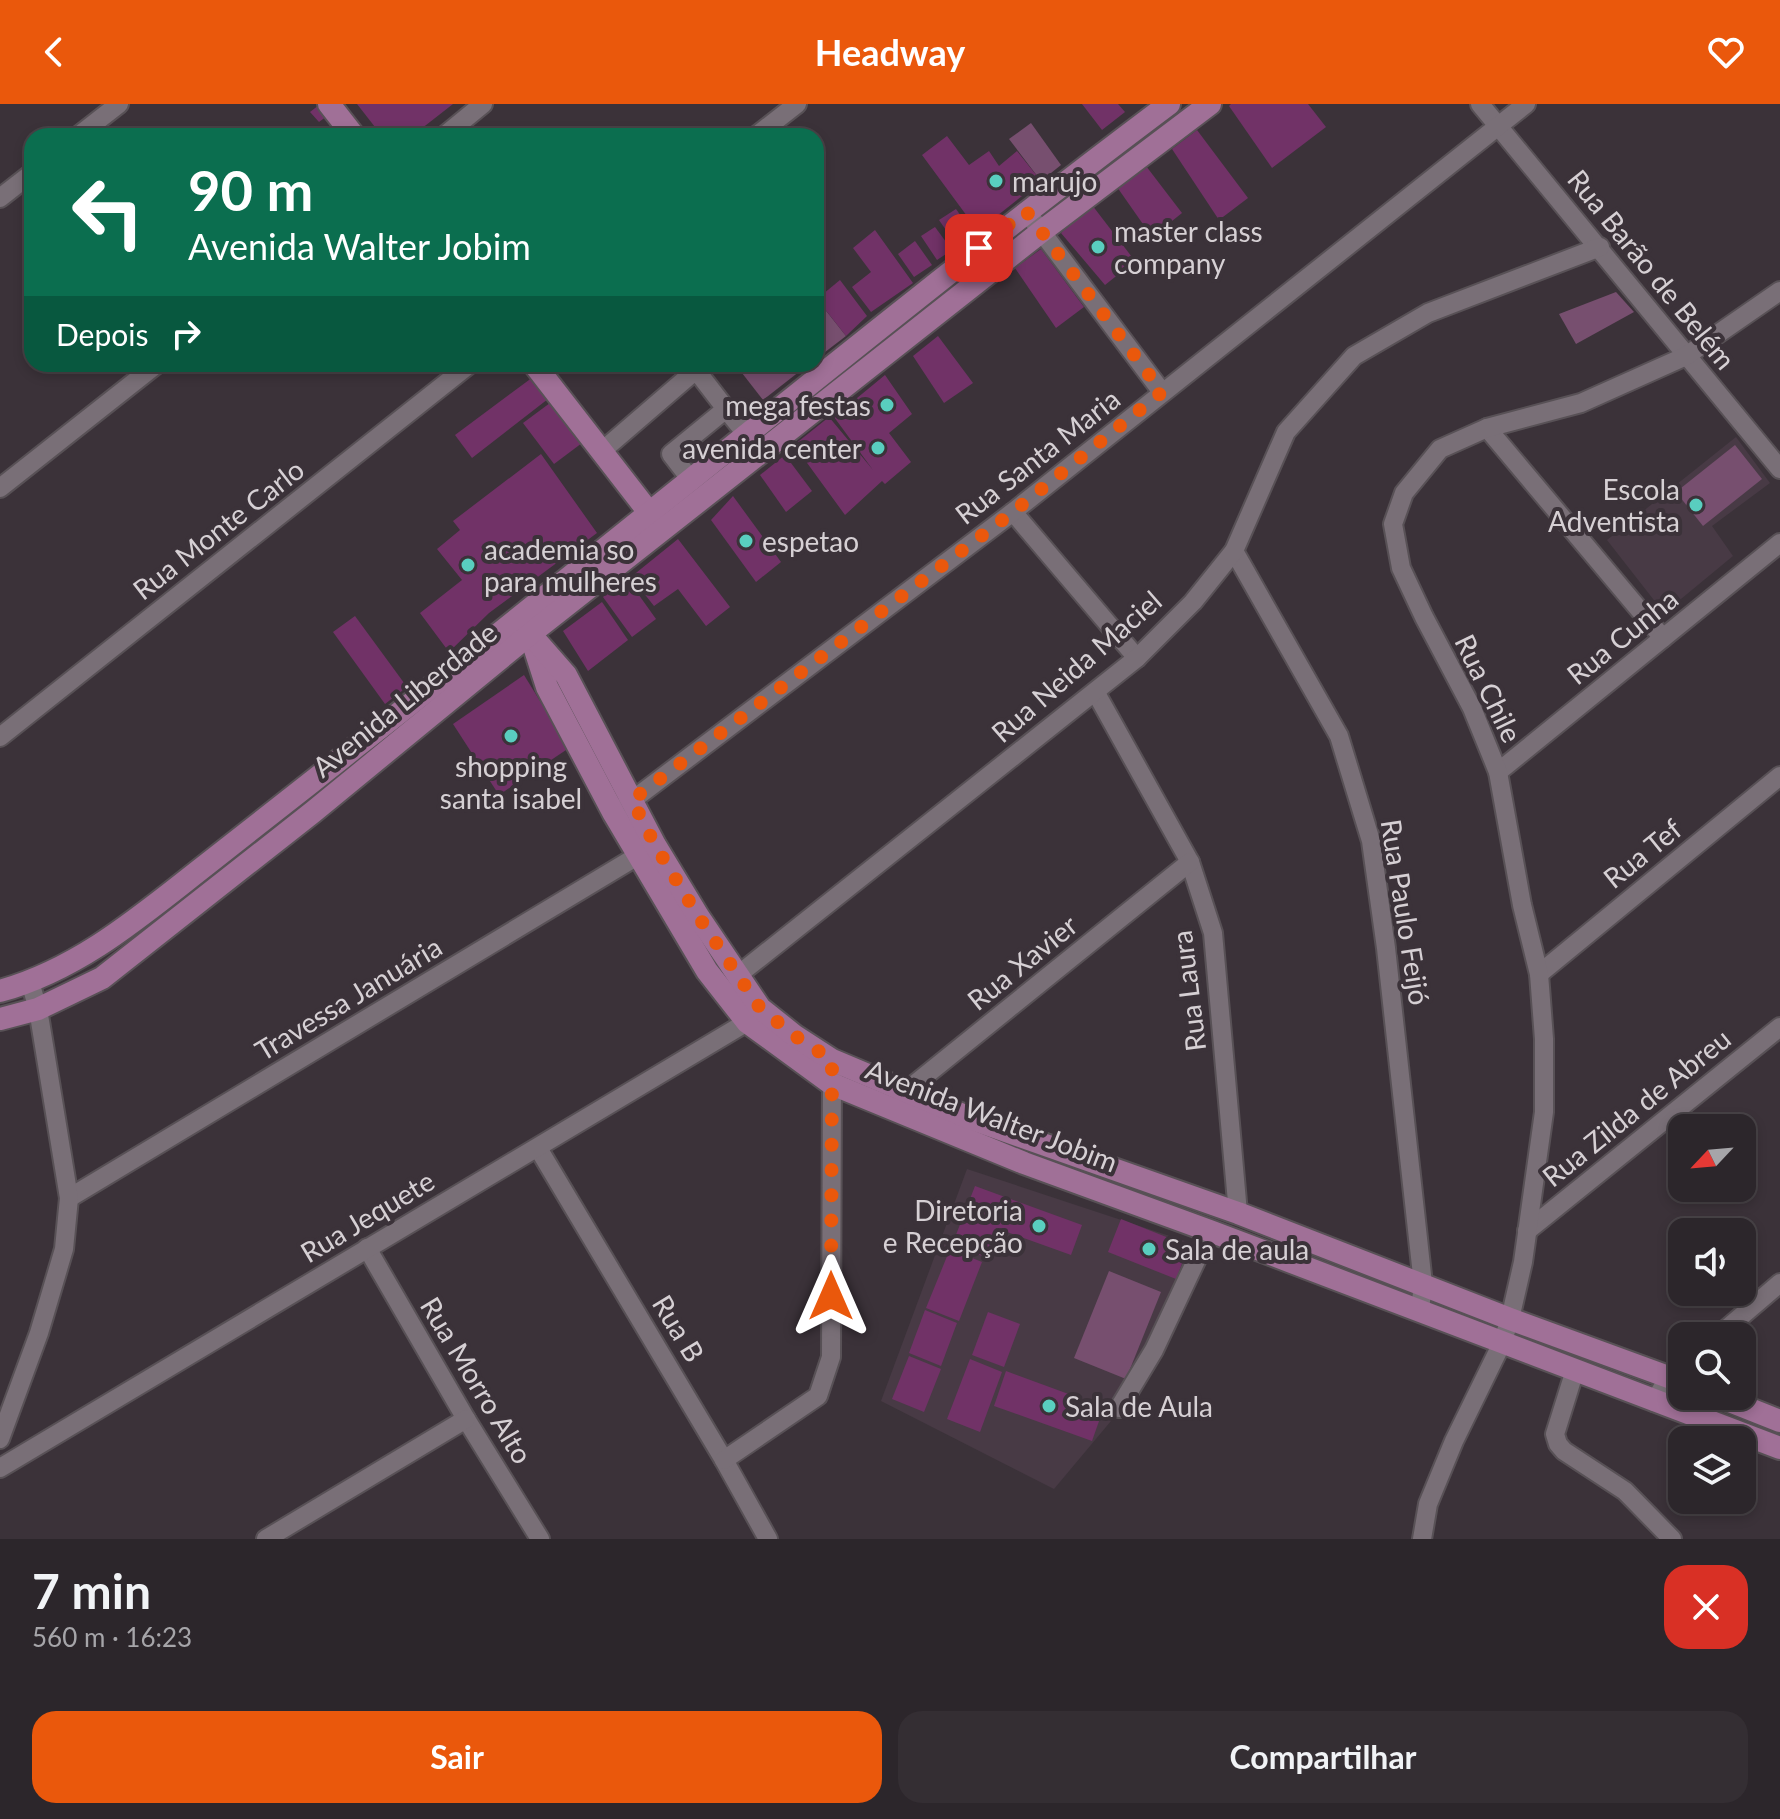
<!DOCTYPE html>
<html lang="pt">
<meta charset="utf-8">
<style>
body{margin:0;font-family:Lato,sans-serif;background:#342e33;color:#f1f3f6;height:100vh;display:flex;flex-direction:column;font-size:30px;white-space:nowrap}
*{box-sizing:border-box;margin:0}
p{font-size:26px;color:#a6a5a9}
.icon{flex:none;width:44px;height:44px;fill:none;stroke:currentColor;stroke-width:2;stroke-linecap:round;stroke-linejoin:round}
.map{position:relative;height:1435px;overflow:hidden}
.panel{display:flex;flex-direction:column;background:#2c262b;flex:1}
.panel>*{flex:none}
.banner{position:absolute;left:24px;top:24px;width:800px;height:244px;border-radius:24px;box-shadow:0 4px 12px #0003,0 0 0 2px #484347;background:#0b6e4f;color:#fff;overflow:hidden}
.needle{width:52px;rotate:244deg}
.tools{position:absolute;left:1668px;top:1010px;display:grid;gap:16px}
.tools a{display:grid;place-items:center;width:88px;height:88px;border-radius:16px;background:#2c262b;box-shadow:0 4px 12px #0003,0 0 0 2px #484347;font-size:40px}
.pin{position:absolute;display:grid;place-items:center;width:68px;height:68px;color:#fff;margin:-34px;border-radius:16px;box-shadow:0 4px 12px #0006}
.me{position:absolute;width:88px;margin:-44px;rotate:0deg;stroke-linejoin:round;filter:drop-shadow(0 0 6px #0008)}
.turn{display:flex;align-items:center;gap:28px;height:168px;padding:0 32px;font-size:36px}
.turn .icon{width:104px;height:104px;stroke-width:2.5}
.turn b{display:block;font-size:56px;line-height:68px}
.then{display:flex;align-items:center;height:76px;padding:0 32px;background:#0003;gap:16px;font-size:30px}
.round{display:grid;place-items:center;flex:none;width:84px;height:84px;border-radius:24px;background:#342e33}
.headline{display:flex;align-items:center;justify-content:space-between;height:136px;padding:0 32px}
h1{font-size:48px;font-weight:700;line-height:60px}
.action{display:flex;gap:16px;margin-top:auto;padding:16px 32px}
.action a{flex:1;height:92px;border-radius:24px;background:#ea580c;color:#fff;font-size:32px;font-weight:700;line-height:92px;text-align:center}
.action a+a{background:#342e33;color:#f1f3f6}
header{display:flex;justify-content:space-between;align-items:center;height:104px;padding:0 32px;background:#ea580c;color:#fff;font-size:36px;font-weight:700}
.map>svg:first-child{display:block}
.built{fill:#483a45}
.green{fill:#774f6f}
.building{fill:#713267}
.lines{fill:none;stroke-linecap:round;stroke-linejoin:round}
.minor-casing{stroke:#585156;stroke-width:22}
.major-casing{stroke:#585156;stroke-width:26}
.minor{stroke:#796f77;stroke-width:18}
.major{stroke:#a07097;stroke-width:22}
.route{stroke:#ea580c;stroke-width:14;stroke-dasharray:0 25.2}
.poi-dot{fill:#59cebf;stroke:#3b3239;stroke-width:3}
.labels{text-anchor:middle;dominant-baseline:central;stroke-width:8;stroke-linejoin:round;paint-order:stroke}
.poi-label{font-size:28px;fill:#d6d0d4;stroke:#3b3239;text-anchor:start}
.street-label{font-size:28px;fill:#d6d0d4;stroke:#3b3239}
</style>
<header><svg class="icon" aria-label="back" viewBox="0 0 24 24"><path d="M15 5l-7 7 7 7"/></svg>Headway<svg class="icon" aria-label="heart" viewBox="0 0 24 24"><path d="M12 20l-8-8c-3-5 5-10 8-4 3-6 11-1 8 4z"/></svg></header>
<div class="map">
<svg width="1780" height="1435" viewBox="0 0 1780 1435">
<rect width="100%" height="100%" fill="#3b3239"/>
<!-- built -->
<g class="built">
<path d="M 1736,333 L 1770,379 L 1712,422 L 1733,452 L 1664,509 L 1607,436 Z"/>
<path d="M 967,1065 L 1206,1144 L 1142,1280 L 1054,1385 L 881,1297 Z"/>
</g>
<!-- green -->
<g class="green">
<path d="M 1031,19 L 1061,61 L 1041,77 L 1009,35 Z"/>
<path d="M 1616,188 L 1634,208 L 1576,240 L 1559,210 Z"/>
<path d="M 816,194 L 846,232 L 816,255 Z"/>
<path d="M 735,260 L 809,260 L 763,296 Z"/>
<path d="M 1735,341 L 1762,375 L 1703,422 L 1676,388 Z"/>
<path d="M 1109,1167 L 1161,1188 L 1126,1275 L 1074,1254 Z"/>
</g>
<!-- building -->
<g class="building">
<path d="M 357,0 L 453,0 L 412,32 L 382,32 Z"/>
<path d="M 1082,0 L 1118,0 L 1125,8 L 1102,26 Z"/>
<path d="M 1231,0 L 1308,0 L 1326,23 L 1272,64 L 1229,2 Z"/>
<path d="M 319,1 L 327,12 L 319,18 L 310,8 Z"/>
<path d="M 1197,26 L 1248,94 L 1219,116 L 1172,45 Z"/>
<path d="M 947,32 L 969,61 L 989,47 L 999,62 L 1017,47 L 1041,77 L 978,127 L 922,51 Z"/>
<path d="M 1146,62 L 1182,109 L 1152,133 L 1117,83 Z"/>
<path d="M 1092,101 L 1135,157 L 1105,181 L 1061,129 Z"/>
<path d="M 956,105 L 973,129 L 957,142 L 939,116 Z"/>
<path d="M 935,123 L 952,146 L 937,156 L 921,132 Z"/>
<path d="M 875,126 L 913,179 L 871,208 L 852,183 L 871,168 L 853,144 Z"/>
<path d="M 915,137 L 932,161 L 914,173 L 898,150 Z"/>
<path d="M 1041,145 L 1084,203 L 1056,224 L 1015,164 Z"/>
<path d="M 840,176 L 867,212 L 846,232 L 817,195 Z"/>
<path d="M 938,232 L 973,279 L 944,299 L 913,252 Z"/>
<path d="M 885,271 L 912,310 L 889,329 L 911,358 L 885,380 L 882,377 L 845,411 L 794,341 L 829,313 L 873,366 L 834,313 Z"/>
<path d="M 533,273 L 548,295 L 472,354 L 455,331 Z"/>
<path d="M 550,299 L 582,339 L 554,360 L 523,319 Z"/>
<path d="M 541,350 L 597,429 L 489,509 L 449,548 L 420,509 L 462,476 L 437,445 L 460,426 L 453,417 Z"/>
<path d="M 785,351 L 812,387 L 786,408 L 760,371 Z"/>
<path d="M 733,392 L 781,458 L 756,478 L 711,416 Z"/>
<path d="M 678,435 L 730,503 L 706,522 L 678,485 L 654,502 L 631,473 Z"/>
<path d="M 626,473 L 656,515 L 632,533 L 603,493 Z"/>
<path d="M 602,498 L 628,536 L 588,567 L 563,527 Z"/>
<path d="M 355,512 L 407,583 L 385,600 L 333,528 Z"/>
<path d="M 524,571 L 569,644 L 499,691 L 453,620 Z"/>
<path d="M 975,1082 L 1082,1121 L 1071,1151 L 996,1124 L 985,1153 L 952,1141 Z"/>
<path d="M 1121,1115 L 1189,1142 L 1176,1175 L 1108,1148 Z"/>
<path d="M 950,1145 L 982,1158 L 959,1217 L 926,1204 Z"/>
<path d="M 925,1206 L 957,1219 L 941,1262 L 909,1249 Z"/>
<path d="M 988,1208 L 1020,1220 L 1004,1263 L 972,1251 Z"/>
<path d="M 909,1252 L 941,1265 L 924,1308 L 892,1295 Z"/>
<path d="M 970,1255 L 1002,1268 L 980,1328 L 947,1315 Z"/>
<path d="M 1006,1267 L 1104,1303 L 1092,1337 L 994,1302 Z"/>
</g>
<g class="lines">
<!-- minor casing -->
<g class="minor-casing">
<g id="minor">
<path d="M 1480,0 L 1780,365"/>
<path d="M 78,32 L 119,0"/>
<path d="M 444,32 L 483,0"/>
<path d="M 756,32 L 797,0"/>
<path d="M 0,94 L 32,69"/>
<path d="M 1026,107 L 1162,288"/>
<path d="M 1487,324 L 1663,534"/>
<path d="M 602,347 L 696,266 L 726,305"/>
<path d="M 691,376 L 671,350 L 726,305 L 747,331"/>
<path d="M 0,384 L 157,260"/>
<path d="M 1013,408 L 1137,554"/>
<path d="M 1234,447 L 1339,632 L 1371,737 L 1386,844 L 1423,1180 L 1420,1206"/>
<path d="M 1096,589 L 1190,758 L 1213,829 L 1238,1109"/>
<path d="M 0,633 L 470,260"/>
<path d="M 1498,668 L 1780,439"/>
<path d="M 622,704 L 1013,408 L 1526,0"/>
<path d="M 1539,870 L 1780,672"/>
<path d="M 738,871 L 1137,554 L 1193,498 L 1234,447 L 1286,328 L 1354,252 L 1428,209 L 1600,143"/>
<path d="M 902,998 L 905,988 L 1190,758"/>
<path d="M 538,1044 L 724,1356 L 768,1435"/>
<path d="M 69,1094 L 649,745"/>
<path d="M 1527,1127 L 1780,923"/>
<path d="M 367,1144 L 466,1315 L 540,1435"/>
<path d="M 1718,1232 L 1780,1179"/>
<path d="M 1575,1266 L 1555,1330 L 1558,1340 L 1564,1347 L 1625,1387 L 1672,1435"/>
<path d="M 1654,1298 L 1669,1273 L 1682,1263"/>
<path d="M 1119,1304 L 1154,1246 L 1210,1127"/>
<path d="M 0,1335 L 39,1229 L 64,1145 L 69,1094 L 38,905 L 30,878"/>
<path d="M 724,1356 L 818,1292 L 831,1253 L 832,970"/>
<path d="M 0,1364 L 747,918 L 756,909"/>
<path d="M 266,1435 L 466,1315"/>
<path d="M 1422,1435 L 1428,1400 L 1454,1337 L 1502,1239 L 1510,1215 L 1523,1158 L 1544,1008 L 1544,935 L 1539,870 L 1522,801 L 1498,668 L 1472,604 L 1424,513 L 1401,464 L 1393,420 L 1404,389 L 1440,345 L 1487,324 L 1581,299 L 1686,252 L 1780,187"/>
</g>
</g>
<!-- major casing -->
<g class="major-casing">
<g id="major">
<path d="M 329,0 L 354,32"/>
<path d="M 534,260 L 658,420"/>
<path d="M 530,530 L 547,583 L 614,710 L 707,867 L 747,918 L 832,980 L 1024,1059 L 1210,1127 L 1780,1344"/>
<path d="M 538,539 L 566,571 L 655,741 L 698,812 L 760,904 L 795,932 L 832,956 L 972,1015 L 1238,1109 L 1510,1215 L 1682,1278"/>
<path d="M 0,887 C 80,865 142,811 206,761 C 257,721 307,682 357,642 C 629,429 893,207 1169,0"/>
<path d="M 0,915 L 38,905 L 102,874 L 313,708 L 530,530 L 1042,127 L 1210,0"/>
<path d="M 1717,1292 L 1780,1317"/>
</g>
</g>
<!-- minor -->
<use href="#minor" class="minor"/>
<!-- major -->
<use href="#major" class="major"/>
</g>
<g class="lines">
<!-- route -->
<path class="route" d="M 831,1192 L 832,956 L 795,932 L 760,904 L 698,812 L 655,741 L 632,696 L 1013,408 L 1162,288 L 1026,107 L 979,144"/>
</g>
<!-- markers -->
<g class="poi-dot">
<circle cx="996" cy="77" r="8"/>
<circle cx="1098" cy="143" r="8"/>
<circle cx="887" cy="301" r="8"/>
<circle cx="878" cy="344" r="8"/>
<circle cx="1696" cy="401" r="8"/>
<circle cx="746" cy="437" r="8"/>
<circle cx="468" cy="461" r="8"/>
<circle cx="511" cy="632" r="8"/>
<circle cx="1039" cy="1122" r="8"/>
<circle cx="1149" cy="1145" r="8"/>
<circle cx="1049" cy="1302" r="8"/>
</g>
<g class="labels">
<!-- poi labels -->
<g class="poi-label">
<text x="1012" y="77">marujo</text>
<text x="1114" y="127">master class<tspan x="1114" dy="32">company</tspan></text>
<text x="871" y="301" text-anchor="end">mega festas</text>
<text x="862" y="344" text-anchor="end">avenida center</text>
<text x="1680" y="385" text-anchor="end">Escola<tspan x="1680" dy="32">Adventista</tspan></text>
<text x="762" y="437">espetao</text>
<text x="484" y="445">academia so<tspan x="484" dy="32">para mulheres</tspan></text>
<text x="511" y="662" text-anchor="middle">shopping<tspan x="511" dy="32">santa isabel</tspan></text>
<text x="1023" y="1106" text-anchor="end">Diretoria<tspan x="1023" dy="32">e Recepção</tspan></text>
<text x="1165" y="1145">Sala de aula</text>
<text x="1065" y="1302">Sala de Aula</text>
</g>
<!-- street labels -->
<g class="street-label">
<text transform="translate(1652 165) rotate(51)">Rua Barão de Belém</text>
<text transform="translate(1037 352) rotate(-38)">Rua Santa Maria</text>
<text transform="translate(218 425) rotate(-38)">Rua Monte Carlo</text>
<text transform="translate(1622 532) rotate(-39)">Rua Cunha</text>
<text transform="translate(1076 562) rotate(-41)">Rua Neida Maciel</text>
<text transform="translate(1489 584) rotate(64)">Rua Chile</text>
<text transform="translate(404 595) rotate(-39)">Avenida Liberdade</text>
<text transform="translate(1642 749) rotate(-39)">Rua Tef</text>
<text transform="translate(1406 808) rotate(81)">Rua Paulo Feijó</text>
<text transform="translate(1022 858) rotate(-39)">Rua Xavier</text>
<text transform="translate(1188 887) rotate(-97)">Rua Laura</text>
<text transform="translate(348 894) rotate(-31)">Travessa Januária</text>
<text transform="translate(1636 1003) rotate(-39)">Rua Zilda de Abreu</text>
<text transform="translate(992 1011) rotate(21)">Avenida Walter Jobim</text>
<text transform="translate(367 1112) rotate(-31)">Rua Jequete</text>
<text transform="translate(679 1224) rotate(59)">Rua B</text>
<text transform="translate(477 1276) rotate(59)">Rua Morro Alto</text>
</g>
</g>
</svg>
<div class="tools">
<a><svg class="needle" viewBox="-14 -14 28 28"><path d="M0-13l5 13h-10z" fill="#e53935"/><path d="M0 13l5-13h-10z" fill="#a6a5a9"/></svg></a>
<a><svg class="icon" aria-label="sound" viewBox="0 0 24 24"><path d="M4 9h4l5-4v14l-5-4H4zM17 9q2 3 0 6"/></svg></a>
<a><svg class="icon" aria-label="search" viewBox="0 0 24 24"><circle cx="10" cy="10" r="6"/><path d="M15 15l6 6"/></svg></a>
<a><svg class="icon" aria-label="layers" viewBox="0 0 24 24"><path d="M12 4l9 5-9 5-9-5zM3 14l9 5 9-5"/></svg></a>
</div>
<div class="pin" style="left:979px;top:144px;background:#d93025"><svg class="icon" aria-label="arrive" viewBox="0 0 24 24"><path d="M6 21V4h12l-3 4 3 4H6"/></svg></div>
<svg class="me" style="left:831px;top:1192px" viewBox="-20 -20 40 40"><path d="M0-17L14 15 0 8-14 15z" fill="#ea580c" stroke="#fff" stroke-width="4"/></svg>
<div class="banner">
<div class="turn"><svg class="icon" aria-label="left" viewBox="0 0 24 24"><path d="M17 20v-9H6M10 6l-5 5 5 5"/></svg><div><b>90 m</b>Avenida Walter Jobim</div></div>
<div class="then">Depois<svg class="icon" aria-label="right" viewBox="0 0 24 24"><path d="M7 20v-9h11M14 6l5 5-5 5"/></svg></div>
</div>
</div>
<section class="panel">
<div class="headline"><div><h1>7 min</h1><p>560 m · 16:23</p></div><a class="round" style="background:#d93025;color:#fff"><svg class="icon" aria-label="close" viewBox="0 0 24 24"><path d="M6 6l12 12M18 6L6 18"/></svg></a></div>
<div class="action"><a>Sair</a><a>Compartilhar</a></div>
</section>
